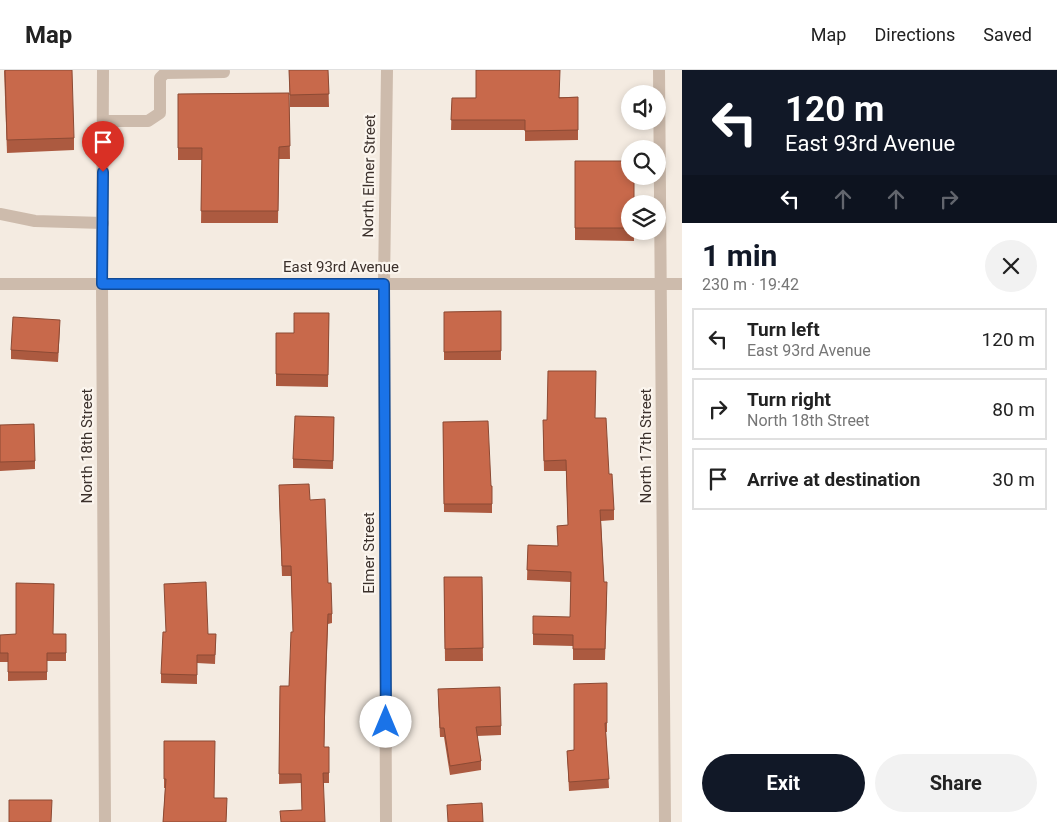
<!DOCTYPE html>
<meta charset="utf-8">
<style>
body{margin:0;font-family:Roboto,sans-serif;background:#f2f2f2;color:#222;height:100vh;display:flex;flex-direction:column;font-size:19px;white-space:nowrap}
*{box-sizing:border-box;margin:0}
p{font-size:16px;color:#767676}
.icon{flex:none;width:28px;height:28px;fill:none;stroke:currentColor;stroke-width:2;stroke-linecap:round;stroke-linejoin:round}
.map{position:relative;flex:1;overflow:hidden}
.side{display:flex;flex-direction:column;background:#fff;width:375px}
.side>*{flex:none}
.guide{background:#111827;color:#fff;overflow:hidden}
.buttons{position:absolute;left:621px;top:15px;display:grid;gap:10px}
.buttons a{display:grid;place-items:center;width:45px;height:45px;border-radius:50%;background:#fff;box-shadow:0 2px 8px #0003;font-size:25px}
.pin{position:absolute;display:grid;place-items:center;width:42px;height:42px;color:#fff;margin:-51px -21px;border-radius:50% 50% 50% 0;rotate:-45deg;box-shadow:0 0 5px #0007}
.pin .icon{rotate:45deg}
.me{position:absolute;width:55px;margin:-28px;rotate:0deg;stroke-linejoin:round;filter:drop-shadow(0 0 4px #0008)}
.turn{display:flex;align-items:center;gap:18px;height:105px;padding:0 20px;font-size:22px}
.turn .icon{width:65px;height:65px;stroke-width:2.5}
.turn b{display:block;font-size:35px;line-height:42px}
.lanes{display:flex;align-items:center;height:48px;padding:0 20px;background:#0003;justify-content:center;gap:25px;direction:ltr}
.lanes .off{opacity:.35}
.round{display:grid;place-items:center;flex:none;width:52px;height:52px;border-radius:26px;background:#f2f2f2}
.headline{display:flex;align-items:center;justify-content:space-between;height:85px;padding:0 20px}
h1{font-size:30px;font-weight:700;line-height:38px;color:#111827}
.cta{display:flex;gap:10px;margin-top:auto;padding:10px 20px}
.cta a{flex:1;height:58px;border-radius:30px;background:#111827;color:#fff;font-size:20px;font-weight:700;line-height:58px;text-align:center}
.cta a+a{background:#f2f2f2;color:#222}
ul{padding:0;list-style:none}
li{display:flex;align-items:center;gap:15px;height:62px;margin:0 10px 8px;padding:0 10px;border:2px solid #e0e0e0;border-radius:0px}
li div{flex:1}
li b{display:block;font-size:19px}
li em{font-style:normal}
header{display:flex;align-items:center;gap:30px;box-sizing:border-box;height:70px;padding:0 25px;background:#fff;border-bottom:1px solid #e0e0e0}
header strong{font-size:24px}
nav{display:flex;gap:28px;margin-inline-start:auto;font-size:18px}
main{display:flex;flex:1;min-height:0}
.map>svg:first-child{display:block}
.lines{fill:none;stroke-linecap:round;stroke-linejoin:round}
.minor{stroke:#cdbbac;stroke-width:12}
.wall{fill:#ac5a40}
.building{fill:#c8694b;stroke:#8c4a34}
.route-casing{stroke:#114b97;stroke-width:12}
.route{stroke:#1a73e8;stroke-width:9}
.labels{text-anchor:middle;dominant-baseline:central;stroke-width:4.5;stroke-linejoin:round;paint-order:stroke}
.street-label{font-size:15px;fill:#3b302b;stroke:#fbf5ee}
</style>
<header>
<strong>Map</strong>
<nav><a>Map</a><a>Directions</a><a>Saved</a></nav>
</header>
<main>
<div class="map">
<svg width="682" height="752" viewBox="0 0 682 752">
<rect width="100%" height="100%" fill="#f4ebe1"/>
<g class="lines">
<!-- minor -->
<g class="minor">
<path d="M 103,0 L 102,214 L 105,752"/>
<path d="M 659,0 L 665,752"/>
<path d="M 103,51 L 148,51 L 160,43 L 160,8 L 165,3 L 224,2"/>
<path d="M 0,144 L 35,151 L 103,153"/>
<path d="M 0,214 L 682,214"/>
<path d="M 386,752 L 384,214 L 387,0"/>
</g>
</g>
<!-- wall -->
<g class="wall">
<path d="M 4,0 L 74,68 L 74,80 L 7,83 Z"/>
<path d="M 289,0 L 328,0 L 329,37 L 290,37 Z"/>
<path d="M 289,23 L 290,89 L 279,89 L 278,153 L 201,153 L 202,90 L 178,90 L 178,24 Z"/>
<path d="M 578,27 L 578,70 L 525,71 L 525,60 L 451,60 L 452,28 Z"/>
<path d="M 575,91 L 630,134 L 630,161 L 634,161 L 634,171 L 575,170 Z"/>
<path d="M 501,241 L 501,290 L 444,290 L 444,242 Z"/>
<path d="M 329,243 L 328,317 L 276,316 L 276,263 L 294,263 Z"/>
<path d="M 60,258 L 58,292 L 11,289 L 11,280 Z"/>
<path d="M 334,347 L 333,399 L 293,398 L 293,389 Z"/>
<path d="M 596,348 L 609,404 L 614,440 L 614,450 L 601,451 L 604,512 L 607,523 L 605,590 L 573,590 L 573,576 L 533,575 L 533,564 L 570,547 L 571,512 L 527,510 L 528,475 L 558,476 L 557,456 L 568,455 L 566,401 L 544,401 L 543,360 Z"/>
<path d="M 443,352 L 491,416 L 492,416 L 492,443 L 444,442 Z"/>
<path d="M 0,355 L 35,391 L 35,399 L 0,401 Z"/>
<path d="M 279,425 L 310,430 L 328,513 L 332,544 L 332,553 L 328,554 L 324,677 L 329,677 L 329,713 L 323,713 L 302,740 L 301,713 L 279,714 L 280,616 L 289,616 L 293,562 L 291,506 L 282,506 Z"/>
<path d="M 444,507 L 482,507 L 483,591 L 445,591 Z"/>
<path d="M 66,564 L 66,591 L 47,591 L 47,610 L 8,611 L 8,592 L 0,592 L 0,565 Z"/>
<path d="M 208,564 L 216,564 L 215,594 L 197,593 L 197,614 L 161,613 L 161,604 Z"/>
<path d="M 607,613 L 607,662 L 606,662 L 609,718 L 569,721 L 567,681 L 574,680 Z"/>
<path d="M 438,628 L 501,656 L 501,665 L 477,666 L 481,691 L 481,700 L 450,705 L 444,667 L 440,667 Z"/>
<path d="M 164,671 L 214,728 L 227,737 L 226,752 L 163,752 L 165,718 L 164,718 Z"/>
</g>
<!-- building -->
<g class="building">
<path d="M 5,0 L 72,0 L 74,68 L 7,70 Z"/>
<path d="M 289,0 L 328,0 L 329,24 L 290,25 Z"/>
<path d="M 476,0 L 560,0 L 559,28 L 578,27 L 578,60 L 525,61 L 525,50 L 451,50 L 452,28 L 476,28 Z"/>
<path d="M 289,23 L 290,76 L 279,77 L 278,141 L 201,141 L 202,78 L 178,78 L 178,24 Z"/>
<path d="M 575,91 L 630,91 L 630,106 L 634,106 L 634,134 L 630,134 L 630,158 L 575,158 Z"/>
<path d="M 501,241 L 501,281 L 444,282 L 444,242 Z"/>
<path d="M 294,243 L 329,243 L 328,305 L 276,304 L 276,263 L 294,263 Z"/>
<path d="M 13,247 L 60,250 L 58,283 L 11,280 Z"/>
<path d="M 548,301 L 596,301 L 595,348 L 606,348 L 609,404 L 612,404 L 614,440 L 600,440 L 604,512 L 607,512 L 605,579 L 573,579 L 573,565 L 533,564 L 533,546 L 570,547 L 571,502 L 527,500 L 528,475 L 558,476 L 557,456 L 568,455 L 566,390 L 544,391 L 543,350 L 547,350 Z"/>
<path d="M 295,346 L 334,347 L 333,391 L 293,389 Z"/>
<path d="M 488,351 L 491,416 L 492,416 L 492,434 L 444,434 L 443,352 Z"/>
<path d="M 34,354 L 35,391 L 0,392 L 0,355 Z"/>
<path d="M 309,414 L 310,430 L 325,429 L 328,513 L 331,513 L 332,544 L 328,544 L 325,618 L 324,677 L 329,677 L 329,703 L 323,703 L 325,752 L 281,752 L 280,741 L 302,740 L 301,704 L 279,704 L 280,616 L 289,616 L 291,562 L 293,562 L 291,496 L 282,496 L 279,415 Z"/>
<path d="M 444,507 L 482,507 L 483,578 L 445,579 Z"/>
<path d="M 206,512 L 208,564 L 216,564 L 215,585 L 197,585 L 197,605 L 161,604 L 163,562 L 166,562 L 164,514 Z"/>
<path d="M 16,513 L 54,514 L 53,564 L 66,564 L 66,583 L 47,583 L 47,602 L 8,602 L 8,583 L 0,583 L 0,565 L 16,564 Z"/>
<path d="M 607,613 L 607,653 L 605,653 L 609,709 L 569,712 L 567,681 L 574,680 L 574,614 Z"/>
<path d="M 500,617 L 501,656 L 476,657 L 481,691 L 450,696 L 444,658 L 440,658 L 438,619 Z"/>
<path d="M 164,671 L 215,671 L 214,728 L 227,728 L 226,752 L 163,752 L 166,709 L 164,709 Z"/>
<path d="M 9,730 L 52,730 L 51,752 L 9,752 Z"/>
<path d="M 482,733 L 483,752 L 448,752 L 447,735 Z"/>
</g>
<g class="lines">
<!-- route casing -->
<g class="route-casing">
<path id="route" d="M 103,102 L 102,214 L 384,214 L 386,652"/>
</g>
<!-- route -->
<use href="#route" class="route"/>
</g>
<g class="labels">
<!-- street labels -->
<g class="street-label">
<text transform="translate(369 106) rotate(-89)">North Elmer Street</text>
<text x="341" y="197">East 93rd Avenue</text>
<text transform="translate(87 376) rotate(-90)">North 18th Street</text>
<text transform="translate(646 376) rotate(-90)">North 17th Street</text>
<text transform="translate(369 483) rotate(-90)">Elmer Street</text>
</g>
</g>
</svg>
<div class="buttons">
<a><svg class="icon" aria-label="sound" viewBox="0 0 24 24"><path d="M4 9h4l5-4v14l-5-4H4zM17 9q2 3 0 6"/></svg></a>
<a><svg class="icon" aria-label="search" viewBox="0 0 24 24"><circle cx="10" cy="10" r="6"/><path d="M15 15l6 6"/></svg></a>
<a><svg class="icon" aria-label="layers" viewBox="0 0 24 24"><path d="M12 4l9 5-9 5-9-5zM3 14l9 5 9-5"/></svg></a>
</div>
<div class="pin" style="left:103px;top:102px;background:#d93025"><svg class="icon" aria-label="arrive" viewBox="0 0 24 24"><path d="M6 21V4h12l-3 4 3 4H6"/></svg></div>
<svg class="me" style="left:386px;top:652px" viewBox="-20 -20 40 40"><circle r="19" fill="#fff"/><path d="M0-13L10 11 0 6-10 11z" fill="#1a73e8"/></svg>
</div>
<section class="side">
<div class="guide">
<div class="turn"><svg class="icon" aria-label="left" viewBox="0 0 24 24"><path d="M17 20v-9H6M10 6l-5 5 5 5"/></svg><div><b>120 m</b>East 93rd Avenue</div></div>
<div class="lanes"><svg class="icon" aria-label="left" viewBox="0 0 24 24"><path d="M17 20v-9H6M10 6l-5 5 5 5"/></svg><svg class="icon off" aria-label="ahead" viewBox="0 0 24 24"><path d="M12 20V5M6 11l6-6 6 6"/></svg><svg class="icon off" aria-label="ahead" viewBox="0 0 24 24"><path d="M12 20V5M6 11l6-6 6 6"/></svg><svg class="icon off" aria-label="right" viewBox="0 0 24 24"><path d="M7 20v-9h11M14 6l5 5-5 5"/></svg></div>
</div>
<div class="headline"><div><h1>1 min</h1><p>230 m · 19:42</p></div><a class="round"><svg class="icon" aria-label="close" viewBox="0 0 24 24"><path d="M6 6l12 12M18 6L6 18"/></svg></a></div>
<ul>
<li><svg class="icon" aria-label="left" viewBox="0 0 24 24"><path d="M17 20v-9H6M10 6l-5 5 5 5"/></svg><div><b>Turn left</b><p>East 93rd Avenue</p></div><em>120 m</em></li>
<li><svg class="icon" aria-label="right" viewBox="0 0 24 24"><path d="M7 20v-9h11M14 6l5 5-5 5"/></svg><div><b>Turn right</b><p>North 18th Street</p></div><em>80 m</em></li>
<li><svg class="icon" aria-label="arrive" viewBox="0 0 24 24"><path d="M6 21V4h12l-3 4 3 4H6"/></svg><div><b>Arrive at destination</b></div><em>30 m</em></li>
</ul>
<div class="cta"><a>Exit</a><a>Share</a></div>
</section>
</main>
